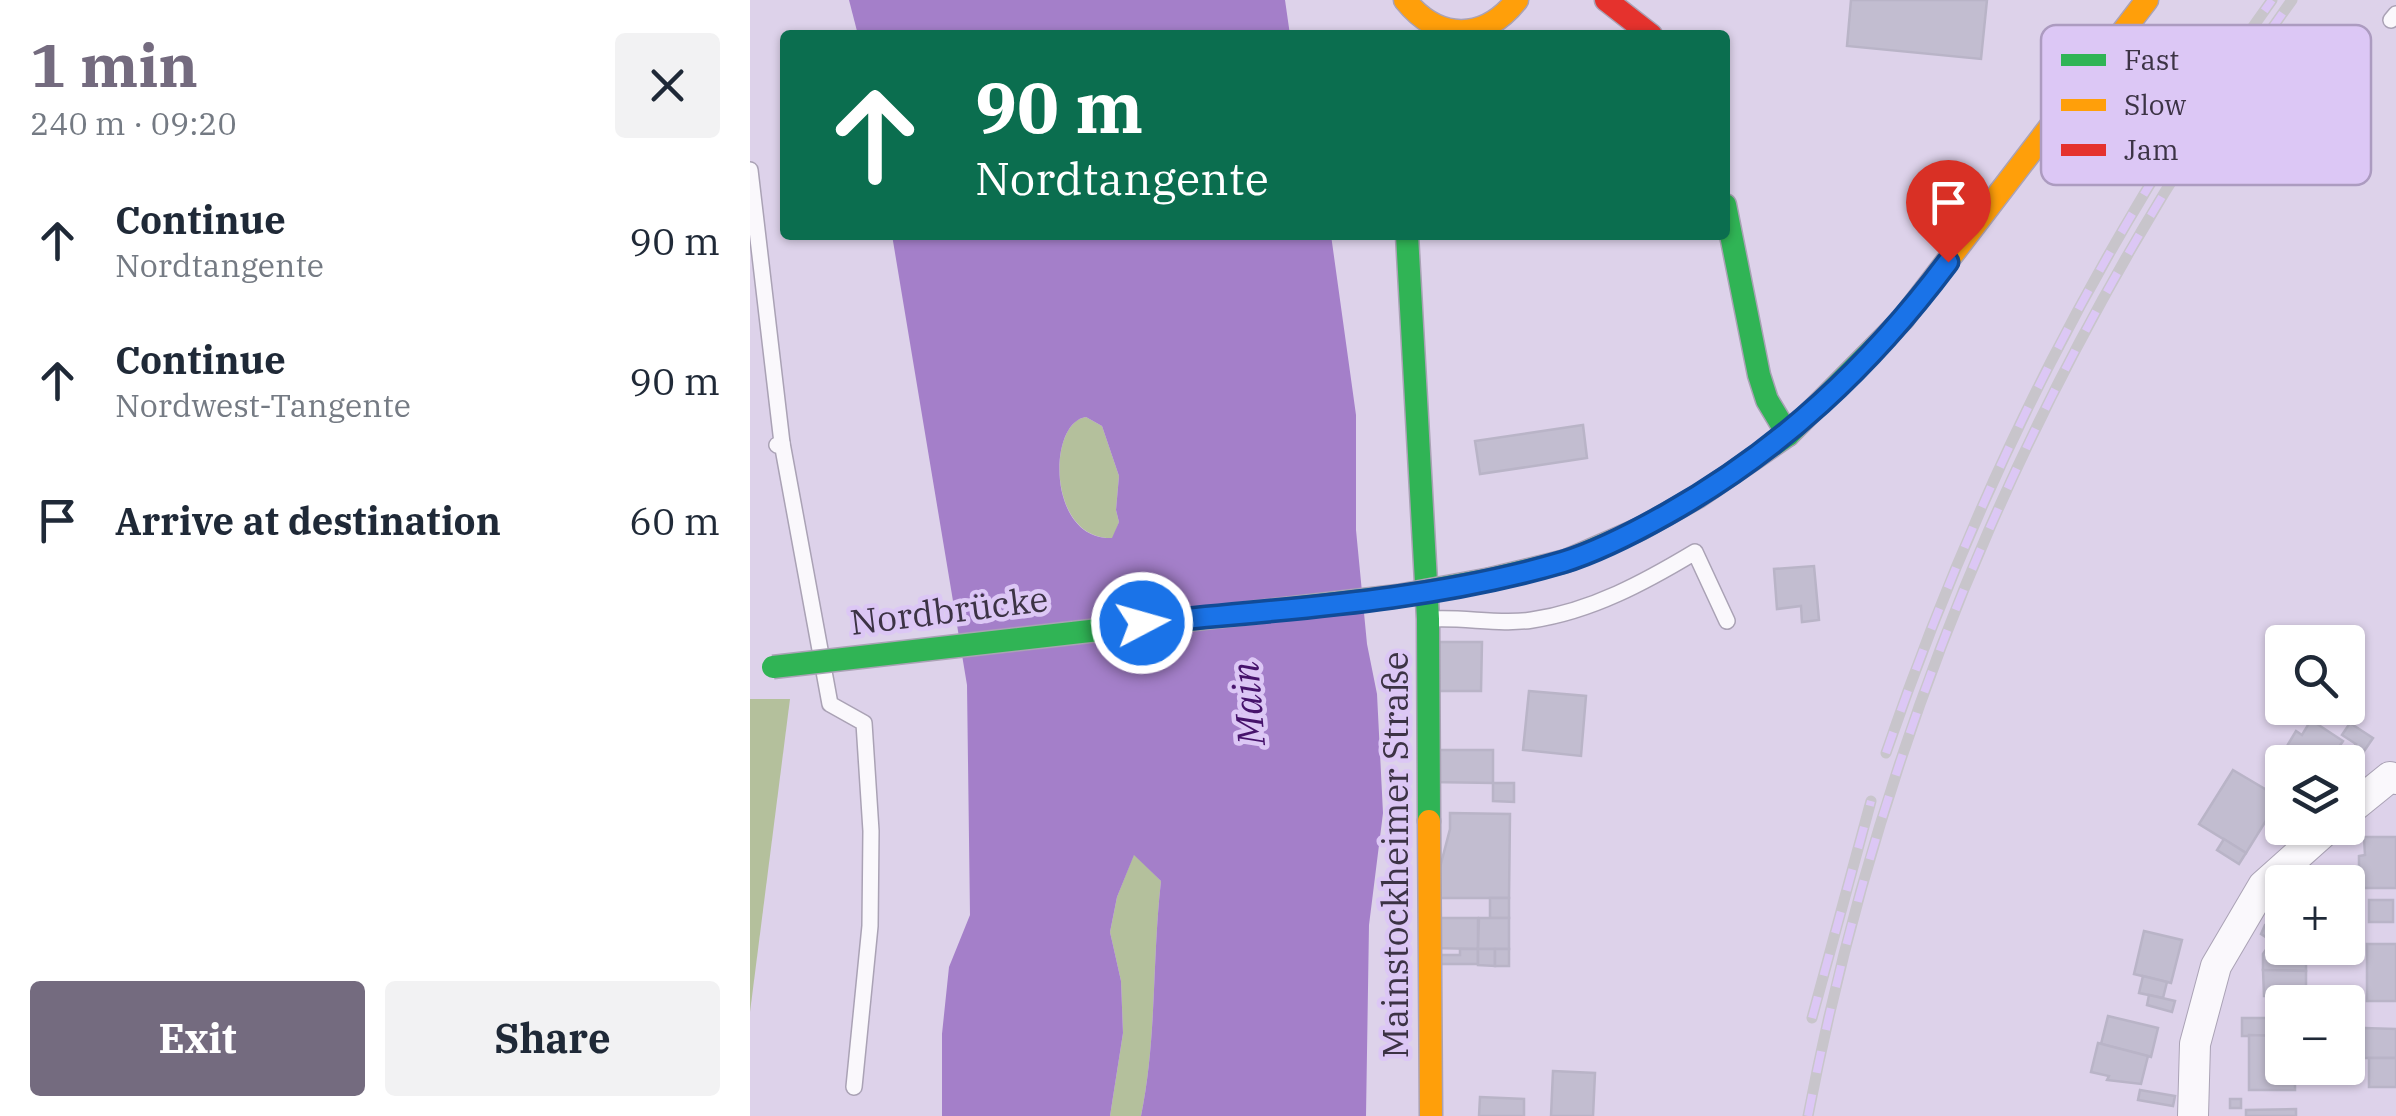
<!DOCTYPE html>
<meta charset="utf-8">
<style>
body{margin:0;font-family:"IBM Plex Serif",serif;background:#f2f2f3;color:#1f2937;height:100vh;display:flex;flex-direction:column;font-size:38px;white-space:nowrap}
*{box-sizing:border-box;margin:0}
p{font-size:32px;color:#747a83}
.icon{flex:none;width:55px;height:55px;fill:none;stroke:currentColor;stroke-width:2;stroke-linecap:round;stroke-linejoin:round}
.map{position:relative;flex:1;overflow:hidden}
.side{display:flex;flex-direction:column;background:#fff;width:750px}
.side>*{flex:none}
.guide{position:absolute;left:30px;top:30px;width:950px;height:210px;border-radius:10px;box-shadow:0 2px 8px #0004;background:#0b6e4f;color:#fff;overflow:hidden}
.controls{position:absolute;left:1515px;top:625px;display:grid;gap:20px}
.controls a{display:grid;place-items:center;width:100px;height:100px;border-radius:10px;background:#fff;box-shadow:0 2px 8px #0004;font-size:50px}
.pin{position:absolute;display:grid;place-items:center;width:85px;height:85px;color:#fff;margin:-102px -42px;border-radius:50% 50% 50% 0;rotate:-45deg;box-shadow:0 0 10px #0007}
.pin .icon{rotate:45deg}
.me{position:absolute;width:110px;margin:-55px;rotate:84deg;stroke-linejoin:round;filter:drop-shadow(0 0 8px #0008)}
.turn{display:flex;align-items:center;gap:35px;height:210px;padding:0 30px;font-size:45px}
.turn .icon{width:130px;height:130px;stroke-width:2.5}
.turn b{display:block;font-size:70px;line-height:85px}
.round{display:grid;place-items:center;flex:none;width:105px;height:105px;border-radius:10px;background:#f2f2f3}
.summary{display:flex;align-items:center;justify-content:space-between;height:170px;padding:0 30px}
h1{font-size:60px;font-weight:700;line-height:75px;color:#746b7f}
.primary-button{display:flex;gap:20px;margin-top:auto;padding:20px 30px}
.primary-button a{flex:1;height:115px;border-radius:10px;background:#746b7f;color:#fff;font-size:40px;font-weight:700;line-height:115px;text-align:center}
.primary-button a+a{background:#f2f2f3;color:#1f2937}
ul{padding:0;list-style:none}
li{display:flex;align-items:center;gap:30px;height:140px;padding:0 30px}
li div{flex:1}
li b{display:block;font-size:38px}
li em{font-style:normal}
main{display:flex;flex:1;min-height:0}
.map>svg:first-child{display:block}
.green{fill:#b4c09c}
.water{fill:#a47fc9;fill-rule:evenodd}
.building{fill:#c2bdd0;stroke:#b9b4c7;stroke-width:2.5}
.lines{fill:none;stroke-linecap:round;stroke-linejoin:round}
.lane-casing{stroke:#aaa2b5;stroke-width:18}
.street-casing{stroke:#aaa2b5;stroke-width:32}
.fast-casing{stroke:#aaa2b5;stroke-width:25}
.slow-casing{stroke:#aaa2b5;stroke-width:25}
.jam-casing{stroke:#aaa2b5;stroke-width:25}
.lane{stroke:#faf8fc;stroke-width:15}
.street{stroke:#faf8fc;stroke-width:30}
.fast{stroke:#30b455;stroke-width:22}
.slow{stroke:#ff9f0a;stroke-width:22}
.jam{stroke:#e5322d;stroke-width:22}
.rail-casing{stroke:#c8c5cb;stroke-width:11}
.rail{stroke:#dcc7f5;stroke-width:8;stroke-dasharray:22;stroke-linecap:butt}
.fast-bridge-casing{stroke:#aaa2b5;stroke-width:25;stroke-linecap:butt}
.fast-bridge{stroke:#30b455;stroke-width:22}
.route-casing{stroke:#114b97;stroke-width:25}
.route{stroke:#1a73e8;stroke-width:18}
.labels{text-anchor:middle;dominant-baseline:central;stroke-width:9;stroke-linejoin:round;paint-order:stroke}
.street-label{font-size:35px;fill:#3c3345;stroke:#dcc7f5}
.water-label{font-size:38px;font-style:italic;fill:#46136b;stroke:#dcc7f5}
.key{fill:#dcc7f5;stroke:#ac9bc0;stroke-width:2.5}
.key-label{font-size:28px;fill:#3c3345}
</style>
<main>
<section class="side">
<div class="summary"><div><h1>1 min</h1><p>240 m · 09:20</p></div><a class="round"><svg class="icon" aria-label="close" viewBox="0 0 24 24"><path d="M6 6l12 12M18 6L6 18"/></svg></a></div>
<ul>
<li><svg class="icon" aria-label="ahead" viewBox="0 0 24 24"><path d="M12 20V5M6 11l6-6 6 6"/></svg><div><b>Continue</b><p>Nordtangente</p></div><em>90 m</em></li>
<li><svg class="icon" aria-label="ahead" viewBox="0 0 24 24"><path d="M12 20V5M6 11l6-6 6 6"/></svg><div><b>Continue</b><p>Nordwest-Tangente</p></div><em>90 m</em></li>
<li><svg class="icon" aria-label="arrive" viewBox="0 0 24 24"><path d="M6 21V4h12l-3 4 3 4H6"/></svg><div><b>Arrive at destination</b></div><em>60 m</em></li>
</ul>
<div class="primary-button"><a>Exit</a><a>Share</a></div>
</section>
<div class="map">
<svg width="1646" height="1116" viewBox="0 0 1646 1116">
<rect width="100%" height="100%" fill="#ddd2ea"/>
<!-- green -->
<g class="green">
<path d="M 336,417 L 352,426 L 369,476 L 366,510 L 369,522 L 363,538 C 297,541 297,422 336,417 Z"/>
<path d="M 0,699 L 40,699 L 0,1012 Z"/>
<path d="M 384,854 L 411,881 C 402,960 407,1038 391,1116 L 360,1116 L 373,1033 L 371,981 L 360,932 L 367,897 Z"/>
</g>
<!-- water -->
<g class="water">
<path d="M 99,0 L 535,0 L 540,35 L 108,35 Z"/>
<path d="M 142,235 L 581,235 L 606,415 L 606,530 L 617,644 L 627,694 L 633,813 L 619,925 L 616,1116 L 391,1116 C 407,1038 402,960 411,881 L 384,855 L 367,897 L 360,932 L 371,981 L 373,1033 L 360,1116 L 192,1116 L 192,1034 L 199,967 L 220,915 L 217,685 ZM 336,417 L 352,426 L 369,476 L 366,510 L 369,522 L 362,538 C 297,541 297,422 336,417 Z"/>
</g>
<!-- building -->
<g class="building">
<path d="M 1101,0 L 1237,0 L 1231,59 L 1097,46 Z"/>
<path d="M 833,425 L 837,458 L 730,474 L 725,441 Z"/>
<path d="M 1064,566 L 1069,620 L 1052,622 L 1051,606 L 1027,609 L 1024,569 Z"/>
<path d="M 685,642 L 732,642 L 731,691 L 685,691 Z"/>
<path d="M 779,691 L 836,696 L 831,756 L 773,750 Z"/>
<path d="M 1561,720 L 1593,741 L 1579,762 L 1533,762 L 1539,754 L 1534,751 L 1546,731 L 1552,735 Z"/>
<path d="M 1600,723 L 1623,738 L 1610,757 L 1601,751 L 1606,744 L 1592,735 Z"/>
<path d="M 681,750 L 743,750 L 743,783 L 681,782 Z"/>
<path d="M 1483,770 L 1530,798 L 1496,853 L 1449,824 Z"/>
<path d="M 743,783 L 764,783 L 764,802 L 743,801 Z"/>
<path d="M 700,813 L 760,814 L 759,898 L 682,898 L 700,829 Z"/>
<path d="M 1614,837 L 1646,837 L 1646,888 L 1609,888 L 1609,856 L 1615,855 Z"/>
<path d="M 1474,839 L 1496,853 L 1489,864 L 1467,850 Z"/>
<rect x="740" y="898" width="19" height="20"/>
<rect x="1619" y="900" width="24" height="22"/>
<path d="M 685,918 L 728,918 L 728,949 L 684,948 Z"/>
<path d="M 729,918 L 759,918 L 759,949 L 728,949 Z"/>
<path d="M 1515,925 L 1527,925 L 1526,929 L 1532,929 L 1532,940 L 1522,941 L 1511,934 Z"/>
<path d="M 1394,931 L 1432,940 L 1421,983 L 1384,974 Z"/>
<path d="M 1532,940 L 1532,948 L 1556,948 L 1556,971 L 1513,970 L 1513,954 L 1522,941 Z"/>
<rect x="1617" y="944" width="29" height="57"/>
<path d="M 710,949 L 728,949 L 728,964 L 688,964 L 688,955 L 710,955 Z"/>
<path d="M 728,949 L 745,949 L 745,966 L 728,965 Z"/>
<rect x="745" y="949" width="14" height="17"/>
<path d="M 1513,970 L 1556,971 L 1556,1000 L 1529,1001 L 1529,996 L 1514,996 Z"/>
<path d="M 1393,976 L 1417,982 L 1413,998 L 1389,993 Z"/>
<path d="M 1399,995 L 1425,1001 L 1422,1012 L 1397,1005 Z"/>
<path d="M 1358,1016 L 1408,1028 L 1401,1057 L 1351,1044 Z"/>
<rect x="1492" y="1018" width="32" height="18"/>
<path d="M 1614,1028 L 1646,1029 L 1646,1058 L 1614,1058 Z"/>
<path d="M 1499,1035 L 1532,1036 L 1532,1068 L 1545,1068 L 1545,1090 L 1499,1090 Z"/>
<path d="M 1348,1043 L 1398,1056 L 1391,1084 L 1357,1080 L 1359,1076 L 1341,1072 Z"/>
<rect x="1619" y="1058" width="27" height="29"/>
<path d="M 803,1071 L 845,1073 L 843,1116 L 801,1116 Z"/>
<path d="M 1390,1090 L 1425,1096 L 1423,1106 L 1388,1100 Z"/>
<path d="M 730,1097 L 774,1099 L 774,1116 L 729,1116 Z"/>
<rect x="1480" y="1099" width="11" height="9"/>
<path d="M 1546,1109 L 1546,1116 L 1496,1116 L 1496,1110 Z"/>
</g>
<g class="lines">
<!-- lane casing -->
<g class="lane-casing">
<g id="lane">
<path d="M 1641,20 L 1646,14"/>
<path d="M 0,170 L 32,443 L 27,445"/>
<path d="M 32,443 L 80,704 L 114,723 L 121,831 L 120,926 L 104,1087"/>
<path d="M 682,619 C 715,617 751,625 782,620 C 842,611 895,582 945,552 L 977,621"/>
</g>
</g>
<!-- street casing -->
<g class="street-casing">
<g id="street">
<path d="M 1598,811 L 1640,777 L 1646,779"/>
<path d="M 1443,1116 L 1445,1044 L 1466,966 L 1513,886 L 1578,828"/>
</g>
</g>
<!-- fast casing -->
<g class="fast-casing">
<g id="fast">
<path d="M 975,205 L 1009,375 L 1017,400 L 1038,435"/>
<path d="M 657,235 L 678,619 L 679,821"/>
<path d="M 741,579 L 816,561 L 890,529 L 949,496 L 1038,435 L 1153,319"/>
</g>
</g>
<!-- slow casing -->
<g class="slow-casing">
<g id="slow">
<path d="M 655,0 C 688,41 734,42 767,0"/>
<path d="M 1153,319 L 1397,0"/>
<path d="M 679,821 L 681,1116"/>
</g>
</g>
<!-- jam casing -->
<g class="jam-casing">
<path id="jam" d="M 856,0 L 901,35"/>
</g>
<!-- lane -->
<use href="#lane" class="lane"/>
<!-- street -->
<use href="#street" class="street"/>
<!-- fast -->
<use href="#fast" class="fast"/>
<!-- slow -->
<use href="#slow" class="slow"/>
<!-- jam -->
<use href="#jam" class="jam"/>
<!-- rail casing -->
<g class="rail-casing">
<g id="rail">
<path d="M 1136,753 C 1230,479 1353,235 1522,0"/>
<path d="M 1062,1018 L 1121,801"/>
<path d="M 1058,1116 C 1137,705 1299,339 1542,0"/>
</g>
</g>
<!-- rail -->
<use href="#rail" class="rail"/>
<!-- fast-bridge casing -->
<g class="fast-bridge-casing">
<path id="fast-bridge" d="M 23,667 L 648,596 L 741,579"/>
</g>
<!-- fast-bridge -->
<use href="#fast-bridge" class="fast-bridge"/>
</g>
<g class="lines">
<!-- route casing -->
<g class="route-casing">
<path id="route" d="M 392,623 C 532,609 677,602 813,562 C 849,551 885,532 917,514 C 1031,450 1120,366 1198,262"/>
</g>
<!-- route -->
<use href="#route" class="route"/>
</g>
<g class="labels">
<!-- street labels -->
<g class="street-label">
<text transform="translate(199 610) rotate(-7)">Nordbrücke</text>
<text transform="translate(645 855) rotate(-90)">Mainstockheimer Straße</text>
</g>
<!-- water labels -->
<g class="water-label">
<text transform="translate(497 704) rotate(-95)">Main</text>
</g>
</g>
<!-- legend -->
<rect x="1291" y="25" width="330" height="160" rx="15" class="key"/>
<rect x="1311" y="54" width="45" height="12" fill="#30b455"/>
<rect x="1311" y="99" width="45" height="12" fill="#ff9f0a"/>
<rect x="1311" y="144" width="45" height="12" fill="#e5322d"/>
<g class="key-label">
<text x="1374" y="70">Fast</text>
<text x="1374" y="115">Slow</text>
<text x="1374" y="160">Jam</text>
</g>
</svg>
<div class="controls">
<a><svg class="icon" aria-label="search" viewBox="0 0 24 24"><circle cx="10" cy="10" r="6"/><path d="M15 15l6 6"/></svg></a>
<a><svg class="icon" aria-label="layers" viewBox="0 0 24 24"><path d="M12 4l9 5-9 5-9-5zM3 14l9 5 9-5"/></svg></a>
<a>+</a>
<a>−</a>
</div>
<div class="pin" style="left:1198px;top:262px;background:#d93025"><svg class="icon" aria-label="arrive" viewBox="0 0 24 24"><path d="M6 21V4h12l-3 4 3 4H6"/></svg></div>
<svg class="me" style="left:392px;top:623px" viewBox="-20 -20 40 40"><circle r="17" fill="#1a73e8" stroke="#fff" stroke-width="3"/><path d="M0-11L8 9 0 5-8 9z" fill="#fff"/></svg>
<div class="guide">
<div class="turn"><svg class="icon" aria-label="ahead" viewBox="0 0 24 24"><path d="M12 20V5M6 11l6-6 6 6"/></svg><div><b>90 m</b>Nordtangente</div></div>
</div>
</div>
</main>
